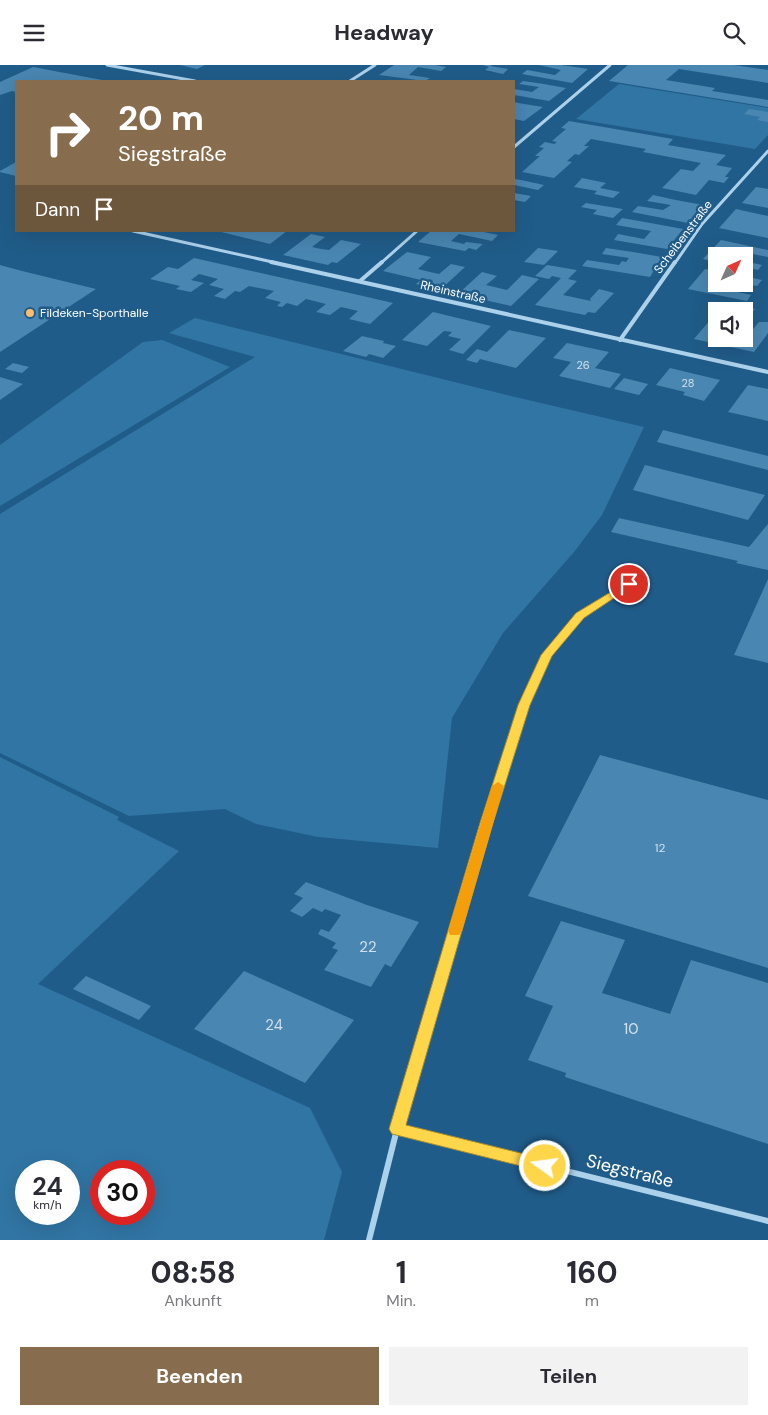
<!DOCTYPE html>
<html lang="de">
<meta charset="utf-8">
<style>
body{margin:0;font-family:"DM Sans",sans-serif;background:#f2f2f3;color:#2b2b33;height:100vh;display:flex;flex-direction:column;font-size:19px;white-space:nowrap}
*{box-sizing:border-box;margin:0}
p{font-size:16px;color:#7c7c81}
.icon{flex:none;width:28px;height:28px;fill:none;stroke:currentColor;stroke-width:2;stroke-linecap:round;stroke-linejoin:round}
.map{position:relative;height:1175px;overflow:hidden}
.details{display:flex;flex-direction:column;background:#fff;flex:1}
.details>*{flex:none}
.banner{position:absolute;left:15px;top:15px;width:500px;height:152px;border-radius:0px;box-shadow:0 5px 20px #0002;background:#876d4d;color:#fff;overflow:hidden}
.needle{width:32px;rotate:45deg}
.controls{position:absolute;left:708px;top:182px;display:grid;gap:10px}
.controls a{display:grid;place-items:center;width:45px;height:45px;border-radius:0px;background:#fff;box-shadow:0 5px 20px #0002;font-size:25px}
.speed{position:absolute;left:15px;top:1095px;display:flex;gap:10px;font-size:25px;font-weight:700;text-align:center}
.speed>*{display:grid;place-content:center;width:65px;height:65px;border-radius:50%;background:#fff;box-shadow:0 5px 20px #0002;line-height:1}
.speed small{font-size:12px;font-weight:400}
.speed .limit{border:8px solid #d22;background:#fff;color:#111}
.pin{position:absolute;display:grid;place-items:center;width:42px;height:42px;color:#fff;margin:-21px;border:2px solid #fff;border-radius:50%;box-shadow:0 1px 5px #0007}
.me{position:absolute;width:55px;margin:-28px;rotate:284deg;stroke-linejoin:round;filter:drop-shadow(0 0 4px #0008)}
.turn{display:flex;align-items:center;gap:18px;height:105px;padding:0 20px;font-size:22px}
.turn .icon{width:65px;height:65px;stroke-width:2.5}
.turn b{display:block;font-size:35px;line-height:42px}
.then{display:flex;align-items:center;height:48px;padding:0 20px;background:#0003;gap:10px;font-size:19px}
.eta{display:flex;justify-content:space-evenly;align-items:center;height:85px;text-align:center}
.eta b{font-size:30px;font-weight:700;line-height:35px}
.primary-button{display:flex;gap:10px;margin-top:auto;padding:10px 20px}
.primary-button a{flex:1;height:58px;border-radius:0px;background:#876d4d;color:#fff;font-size:20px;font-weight:700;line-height:58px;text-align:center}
.primary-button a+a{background:#f2f2f3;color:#2b2b33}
header{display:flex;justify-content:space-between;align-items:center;height:65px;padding:0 20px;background:#fff;font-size:22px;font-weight:700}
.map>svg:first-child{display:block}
.green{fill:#3175a4;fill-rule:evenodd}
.building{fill:#4986b1}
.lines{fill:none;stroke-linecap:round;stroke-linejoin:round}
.street-far3{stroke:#acd1eb;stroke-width:3}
.street-far2{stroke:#acd1eb;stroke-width:4}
.street-far1{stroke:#acd1eb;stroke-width:5}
.street{stroke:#acd1eb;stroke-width:6}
.route{fill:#ffd54a;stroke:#a68a30}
.slow{fill:#f59e0b}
.poi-dot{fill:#f8bd6d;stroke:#205c89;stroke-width:2}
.labels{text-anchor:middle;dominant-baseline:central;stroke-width:5;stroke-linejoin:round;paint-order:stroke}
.far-number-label{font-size:11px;fill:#d2e1ec}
.far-street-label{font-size:12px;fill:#fff;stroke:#205c89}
.far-poi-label{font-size:12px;fill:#fff;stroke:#205c89;text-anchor:start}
.number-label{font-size:12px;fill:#d2e1ec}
.near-number-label{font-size:15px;fill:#d2e1ec}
.near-street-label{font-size:18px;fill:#fff;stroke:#205c89}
</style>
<header><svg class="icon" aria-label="menu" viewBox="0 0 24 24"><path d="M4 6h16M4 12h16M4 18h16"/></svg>Headway<svg class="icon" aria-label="search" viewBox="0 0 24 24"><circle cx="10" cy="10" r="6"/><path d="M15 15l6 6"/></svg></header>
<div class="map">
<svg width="768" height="1175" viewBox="0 0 768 1175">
<rect width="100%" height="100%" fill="#205c89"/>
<!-- green -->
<g class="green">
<path d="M 619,19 L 768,43 L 768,70 L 755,84 L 576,54 Z"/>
<path d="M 195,253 L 515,332 L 644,362 L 602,450 L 574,487 L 503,568 L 452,653 L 438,783 L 318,772 L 256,759 L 225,744 L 129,751 L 0,688 L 0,449 L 255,292 L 169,268 Z"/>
<path d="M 162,275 L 230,302 L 0,441 L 0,380 L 143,277 Z"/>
<path d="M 0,692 L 119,752 L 117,755 L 179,786 L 38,919 L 310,1043 L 342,1107 L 324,1175 L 0,1175 ZM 26,1106 L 69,1106 L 69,1149 L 26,1149 ZM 101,1106 L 144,1106 L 144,1149 L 101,1149 Z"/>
</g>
<!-- building -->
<g class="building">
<path d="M 180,0 L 205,0 L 197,4 Z"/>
<path d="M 394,0 L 435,0 L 446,2 L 441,6 L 418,2 L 409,10 L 430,13 L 425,16 L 379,10 Z"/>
<path d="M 483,0 L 492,0 L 490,1 L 508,4 L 503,9 L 485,5 L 489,2 Z"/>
<path d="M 539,0 L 561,0 L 588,4 L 572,18 L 522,9 L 527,5 L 555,10 L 561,5 Z"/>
<path d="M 628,0 L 734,0 L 768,5 L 768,18 L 679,4 L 666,15 L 715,23 L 712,26 L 768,35 L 768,42 L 609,16 Z"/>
<path d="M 33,2 L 102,15 L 102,16 L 16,16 L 16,27 L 12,26 L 0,30 L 0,17 Z"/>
<path d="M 523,16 L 544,19 L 566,23 L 549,36 L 514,30 L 514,24 L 532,27 L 539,22 L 519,19 Z"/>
<path d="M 514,37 L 518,38 L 543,42 L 524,56 L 514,54 Z"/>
<path d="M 749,44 L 768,47 L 768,57 L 757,55 L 760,52 L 744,49 Z"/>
<path d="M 569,56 L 673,74 L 668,80 L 726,90 L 716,100 L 732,103 L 725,112 L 729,112 L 724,118 L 709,115 L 696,130 L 662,123 L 681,104 L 693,106 L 701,98 L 643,87 L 646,84 L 591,74 L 584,81 L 589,81 L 579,90 L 575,89 L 567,96 L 572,97 L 554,113 L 522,107 L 540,91 L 535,91 L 544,83 L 539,82 L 545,77 L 554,79 L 557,77 L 552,76 L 566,64 L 561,63 Z"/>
<path d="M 16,97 L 16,111 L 0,107 L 0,106 Z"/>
<path d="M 582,113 L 606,118 L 600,123 L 620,127 L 613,133 L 594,129 L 597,126 L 574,122 Z"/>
<path d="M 514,114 L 521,115 L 544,120 L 538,125 L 514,120 Z"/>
<path d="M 756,122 L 768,124 L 768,143 L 742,138 Z"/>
<path d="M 514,128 L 531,131 L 525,137 L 514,135 Z"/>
<path d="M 653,130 L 676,135 L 703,140 L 688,158 L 632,147 L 638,141 L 663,145 L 671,140 L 647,136 Z"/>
<path d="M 586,138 L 623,144 L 613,153 L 593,149 L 597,145 L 581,142 Z"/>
<path d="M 736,144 L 768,151 L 768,173 L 719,163 Z"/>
<path d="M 622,153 L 656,159 L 683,164 L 667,184 L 614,175 L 618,169 L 644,174 L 651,166 L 616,160 Z"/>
<path d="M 217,166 L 287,166 L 270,179 Z"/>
<path d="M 431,166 L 479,166 L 498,170 L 492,176 L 459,169 L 451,176 L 464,179 L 466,177 L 483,179 L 476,185 L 469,183 L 465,186 L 418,177 Z"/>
<path d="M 311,169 L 325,172 L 312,182 L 321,184 L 329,185 L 341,175 L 361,179 L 337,198 L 332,197 L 328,200 L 283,190 Z"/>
<path d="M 721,175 L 768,185 L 768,192 L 743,187 L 739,191 L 716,191 L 716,197 L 703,194 Z"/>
<path d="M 538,183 L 558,186 L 544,200 L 524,197 Z"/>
<path d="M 606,183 L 633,187 L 662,192 L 650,212 L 582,201 L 587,195 L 619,200 L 622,196 L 626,197 L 629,193 L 602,189 Z"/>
<path d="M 407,187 L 431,192 L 418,204 L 430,207 L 439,209 L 451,199 L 465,202 L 440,225 L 416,219 L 421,215 L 383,206 Z"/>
<path d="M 194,193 L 363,231 L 393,238 L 370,259 L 349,254 L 358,246 L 341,242 L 330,250 L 316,247 L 326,239 L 306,234 L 297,241 L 287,238 L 282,242 L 277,241 L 281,237 L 265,233 L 274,226 L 249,221 L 240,227 L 235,226 L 225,234 L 214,231 L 224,224 L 209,220 L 218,214 L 199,209 L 191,215 L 204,218 L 191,227 L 176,224 L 180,221 L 150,214 L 168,202 L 178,204 Z"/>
<path d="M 744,196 L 762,200 L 758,205 L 744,202 Z"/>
<path d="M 0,200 L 22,206 L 96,224 L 0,287 Z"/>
<path d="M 547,200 L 577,205 L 568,214 L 577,216 L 563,230 L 591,236 L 590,234 L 599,224 L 614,228 L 595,248 L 588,247 L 585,250 L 535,240 L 561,213 L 552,211 L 549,214 L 535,211 Z"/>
<path d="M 705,204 L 716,206 L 716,219 L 728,219 L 724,224 L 751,230 L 747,236 L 688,224 Z"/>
<path d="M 482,207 L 497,211 L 486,220 L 507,225 L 522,210 L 539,214 L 511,241 L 458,229 Z"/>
<path d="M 744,211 L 762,215 L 757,221 L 744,219 Z"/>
<path d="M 733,239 L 755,244 L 751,249 L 729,244 Z"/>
<path d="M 433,247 L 458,253 L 491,261 L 463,289 L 449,285 L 461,274 L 448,271 L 452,267 L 444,266 L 427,281 L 402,275 Z"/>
<path d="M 716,248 L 716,274 L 744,274 L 744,269 L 748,270 L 759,257 L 768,257 L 768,268 L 754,287 L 694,274 Z"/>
<path d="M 509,265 L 546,273 L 516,303 L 480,294 L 477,298 L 466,295 L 477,284 L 487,287 Z"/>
<path d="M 362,271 L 384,276 L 383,278 L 396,281 L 383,293 L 369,289 L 366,292 L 343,286 Z"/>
<path d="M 567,278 L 609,287 L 595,303 L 621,309 L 610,323 L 559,311 L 571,297 L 553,293 Z"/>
<path d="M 13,298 L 29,302 L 22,308 L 5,304 Z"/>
<path d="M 670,303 L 720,315 L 704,336 L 683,330 L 685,327 L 656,320 Z"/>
<path d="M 0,312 L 23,319 L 0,335 Z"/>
<path d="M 624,313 L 648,319 L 639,330 L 614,324 Z"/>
<path d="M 748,320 L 768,324 L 768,356 L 728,347 Z"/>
<path d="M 663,365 L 768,391 L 768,405 L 657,377 Z"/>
<path d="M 645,400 L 765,430 L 748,455 L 633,425 Z"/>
<path d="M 619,453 L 749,482 L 768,459 L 768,505 L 736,498 L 738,496 L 611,467 Z"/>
<path d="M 768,514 L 768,598 L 734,590 Z"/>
<path d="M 600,690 L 768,735 L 768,903 L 528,831 Z"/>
<path d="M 306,817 L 367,840 L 419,857 L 391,902 L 385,899 L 371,922 L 324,905 L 338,885 L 332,883 L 336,878 L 318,869 L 321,864 L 329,867 L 341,850 L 325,844 L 322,847 L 313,843 L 302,852 L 290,846 L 303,833 L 294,829 Z"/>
<path d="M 561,856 L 625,875 L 602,928 L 670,949 L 691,895 L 768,918 L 768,1079 L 565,1012 L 566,1008 L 528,995 L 553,941 L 525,931 Z"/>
<path d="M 244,906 L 354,955 L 305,1018 L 194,964 Z"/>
<path d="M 86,911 L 151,941 L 139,955 L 73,924 Z"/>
</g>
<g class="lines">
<!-- street-far3 -->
<g class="street-far3">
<path d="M 107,0 L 195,16"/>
<path d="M 350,16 L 375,0"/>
<path d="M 514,82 L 610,0"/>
<path d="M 133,166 L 277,198"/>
<path d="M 381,198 L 417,166"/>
<path d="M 675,198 L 702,159 L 768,86"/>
</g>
<!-- street-far2 -->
<g class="street-far2">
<path d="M 271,197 L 768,307"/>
<path d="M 360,216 L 382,197"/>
<path d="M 620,275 L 675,197"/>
</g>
<!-- street-far1 -->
<path class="street-far1" d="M 483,769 L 524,640 L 547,590 L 580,550 L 629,519"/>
<!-- street -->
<g class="street">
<path d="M 483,767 L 397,1064 L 768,1156"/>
<path d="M 369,1175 L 397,1064"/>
</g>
</g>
<!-- route -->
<path class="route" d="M 629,516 L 632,517 L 634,519 L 632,521 L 584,553 L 552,591 L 530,640 L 493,758 L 406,1060 L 545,1094 L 551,1096 L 553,1101 L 551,1105 L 545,1107 L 392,1069 L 389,1064 L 480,758 L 518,640 L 541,590 L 576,548 Z"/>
<!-- slow -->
<path class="slow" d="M 498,717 L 504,721 L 462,866 L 459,870 L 450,870 L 448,866 L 492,721 Z"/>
<!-- markers -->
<circle class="poi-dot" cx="30" cy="248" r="5"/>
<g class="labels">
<!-- far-number labels -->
<g class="far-number-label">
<text x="583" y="300">26</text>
<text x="688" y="318">28</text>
</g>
<!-- far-street labels -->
<g class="far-street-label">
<text transform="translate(683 172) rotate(-53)">Scheibenstraße</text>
<text transform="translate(453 227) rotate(13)">Rheinstraße</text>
</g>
<!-- far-poi labels -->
<g class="far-poi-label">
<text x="40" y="248">Fildeken-Sporthalle</text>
</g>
<!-- number labels -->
<g class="number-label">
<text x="660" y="783">12</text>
</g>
<!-- near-number labels -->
<g class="near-number-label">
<text x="368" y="882">22</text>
<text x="274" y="960">24</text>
<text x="631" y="964">10</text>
</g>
<!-- near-street labels -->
<g class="near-street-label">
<text transform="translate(630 1106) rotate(14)">Siegstraße</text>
</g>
</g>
</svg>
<div class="controls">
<a><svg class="needle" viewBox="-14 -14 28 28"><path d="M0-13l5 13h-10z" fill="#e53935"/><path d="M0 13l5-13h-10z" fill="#7c7c81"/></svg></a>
<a><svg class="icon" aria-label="sound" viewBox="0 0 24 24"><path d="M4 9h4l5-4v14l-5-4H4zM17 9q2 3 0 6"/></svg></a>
</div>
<div class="speed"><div>24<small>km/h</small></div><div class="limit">30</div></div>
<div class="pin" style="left:629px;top:519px;background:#d93025"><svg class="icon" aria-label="arrive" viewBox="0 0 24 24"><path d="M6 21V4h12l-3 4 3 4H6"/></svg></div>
<svg class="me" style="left:545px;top:1101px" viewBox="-20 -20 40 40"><circle r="17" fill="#ffd54a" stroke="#fff" stroke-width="3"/><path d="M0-11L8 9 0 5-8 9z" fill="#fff"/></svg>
<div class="banner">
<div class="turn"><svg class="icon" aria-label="right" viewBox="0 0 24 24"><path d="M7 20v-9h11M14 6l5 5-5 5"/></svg><div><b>20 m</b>Siegstraße</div></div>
<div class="then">Dann<svg class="icon" aria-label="arrive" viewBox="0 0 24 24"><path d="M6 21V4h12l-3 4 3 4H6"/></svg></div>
</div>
</div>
<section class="details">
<div class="eta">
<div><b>08:58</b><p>Ankunft</p></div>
<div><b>1</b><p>Min.</p></div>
<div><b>160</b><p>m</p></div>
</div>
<div class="primary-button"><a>Beenden</a><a>Teilen</a></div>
</section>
